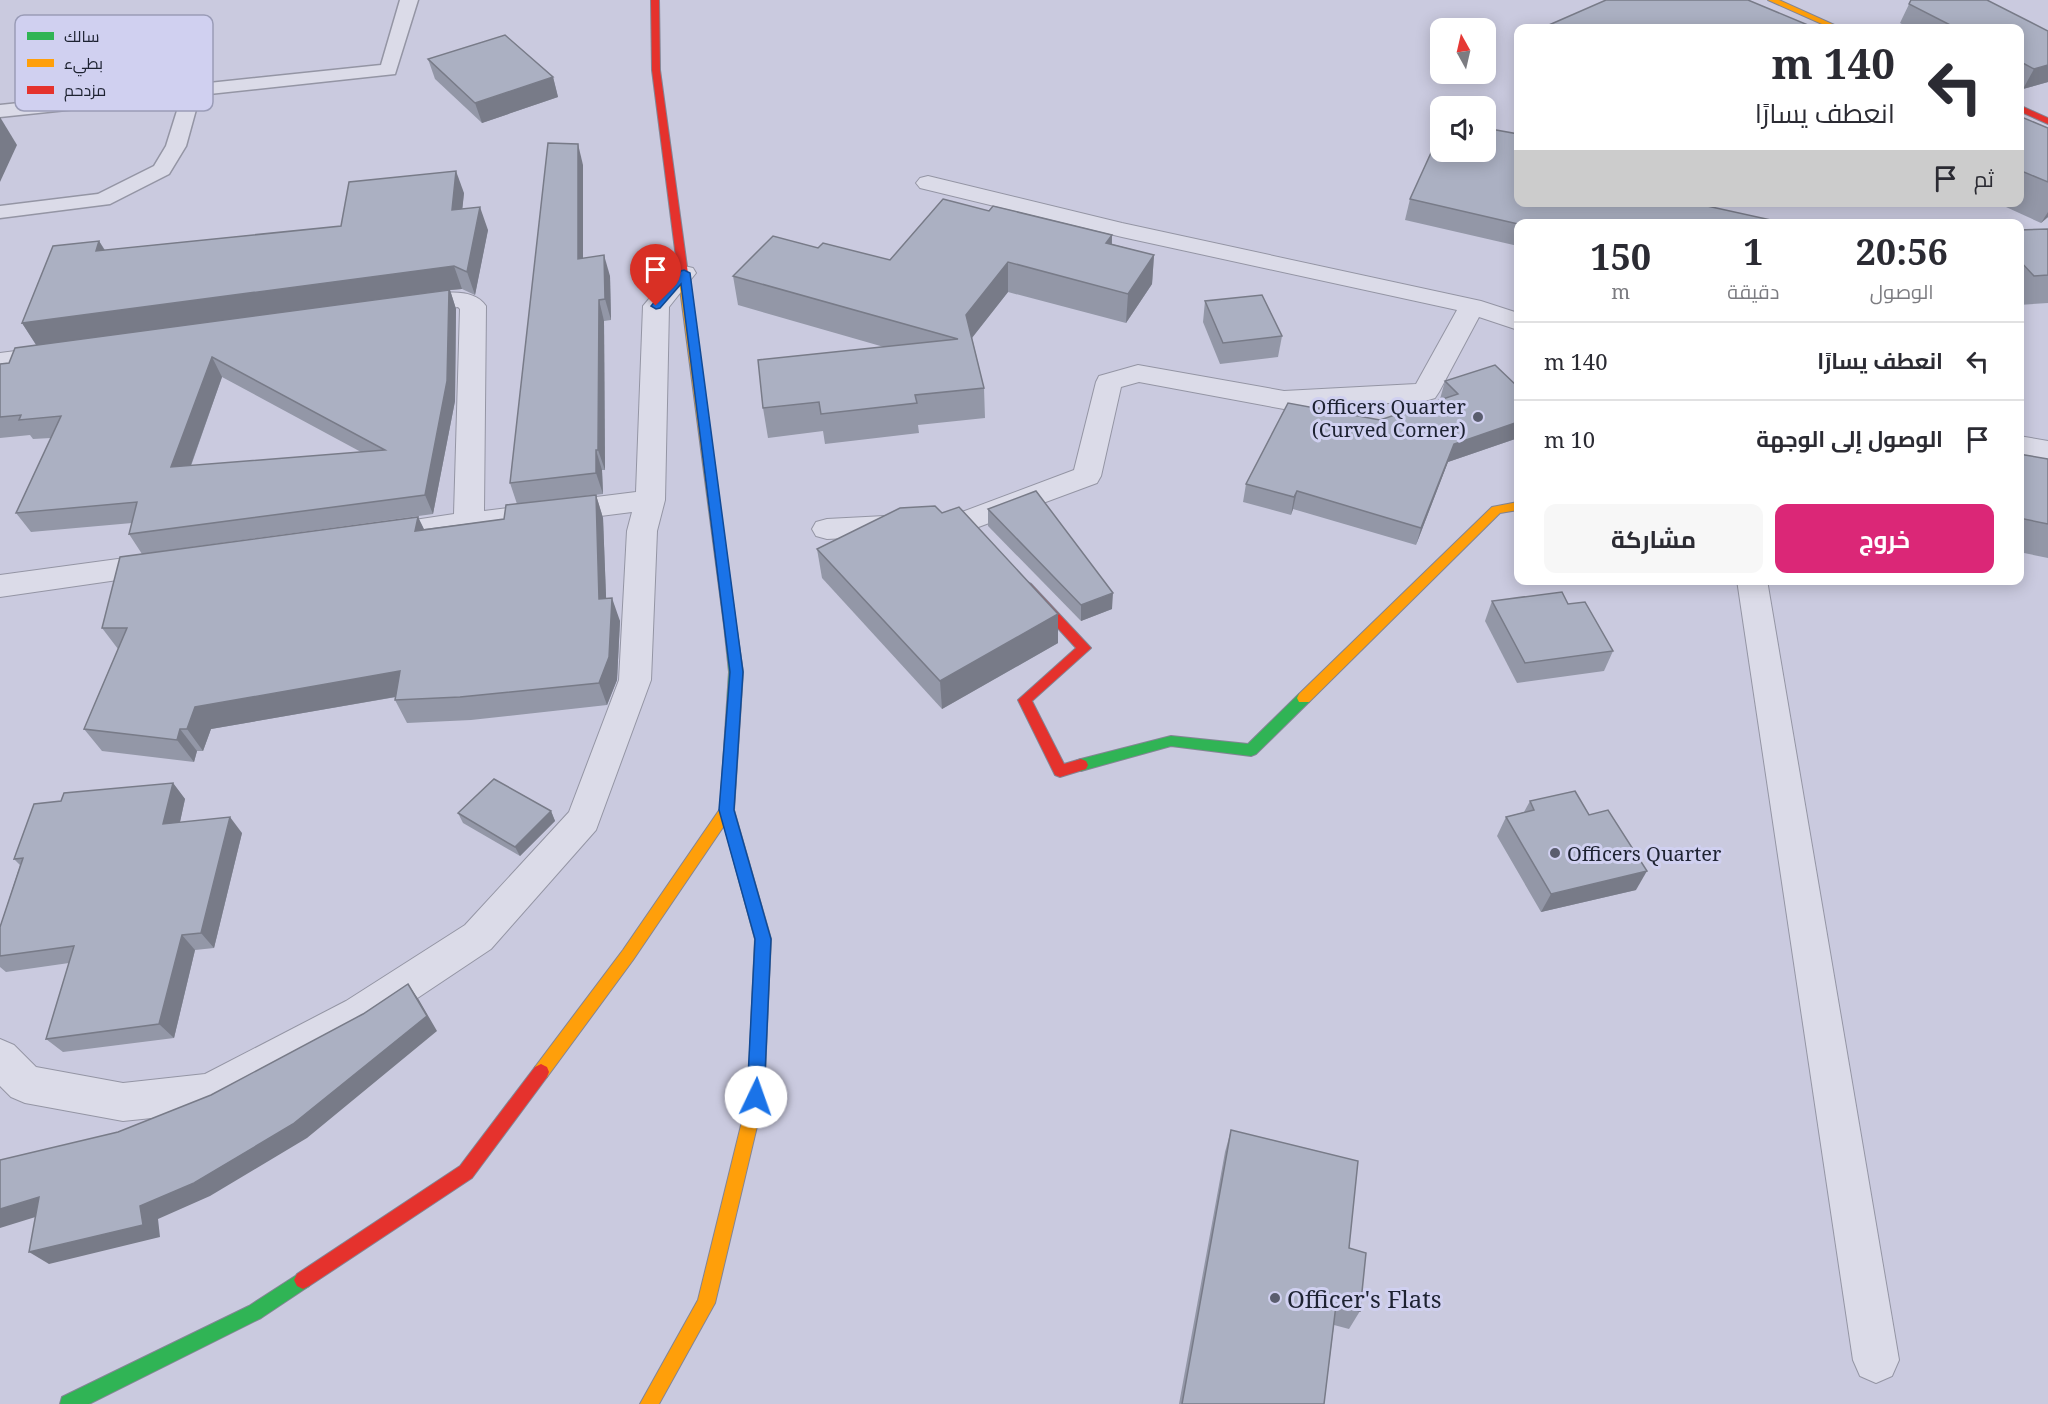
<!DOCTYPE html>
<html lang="ar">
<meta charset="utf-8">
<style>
body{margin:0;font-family:"Noto Serif",Cairo,serif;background:#f7f7f7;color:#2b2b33;direction:rtl;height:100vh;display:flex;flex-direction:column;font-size:22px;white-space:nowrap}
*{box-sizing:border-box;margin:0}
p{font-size:20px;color:#7c7c81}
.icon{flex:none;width:33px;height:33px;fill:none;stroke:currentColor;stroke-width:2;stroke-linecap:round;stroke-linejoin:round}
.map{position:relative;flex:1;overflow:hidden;direction:ltr}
.panel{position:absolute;left:1514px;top:219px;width:510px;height:366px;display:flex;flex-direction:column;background:#fff;border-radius:12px;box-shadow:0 3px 15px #0003;direction:rtl}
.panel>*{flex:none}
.top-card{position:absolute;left:1514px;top:24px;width:510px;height:183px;border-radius:12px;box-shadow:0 3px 15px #0003;direction:rtl;background:#fff;color:#2b2b33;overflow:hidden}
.needle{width:39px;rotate:352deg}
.tools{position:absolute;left:1430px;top:18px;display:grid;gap:12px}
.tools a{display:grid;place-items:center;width:66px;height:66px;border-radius:12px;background:#fff;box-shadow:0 3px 15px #0003;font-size:30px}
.pin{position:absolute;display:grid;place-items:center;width:51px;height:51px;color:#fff;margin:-62px -26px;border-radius:50% 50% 50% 0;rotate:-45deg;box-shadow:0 0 6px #0007}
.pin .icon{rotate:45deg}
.me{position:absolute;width:66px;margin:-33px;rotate:3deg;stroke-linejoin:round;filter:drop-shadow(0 0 4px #0008)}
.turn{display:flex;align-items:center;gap:21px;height:126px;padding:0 30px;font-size:27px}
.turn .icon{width:78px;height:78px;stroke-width:2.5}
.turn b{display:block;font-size:42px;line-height:51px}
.then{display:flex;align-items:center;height:57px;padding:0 30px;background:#0003;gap:12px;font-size:22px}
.eta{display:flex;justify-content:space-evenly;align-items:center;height:102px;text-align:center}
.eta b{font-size:36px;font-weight:700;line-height:42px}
.cta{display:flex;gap:12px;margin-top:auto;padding:12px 30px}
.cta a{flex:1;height:69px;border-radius:12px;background:#db2777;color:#fff;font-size:24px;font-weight:700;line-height:69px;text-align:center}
.cta a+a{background:#f7f7f7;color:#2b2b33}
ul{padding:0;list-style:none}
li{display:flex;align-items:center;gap:18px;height:78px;padding:0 30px;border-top:2px solid #e1e1e2}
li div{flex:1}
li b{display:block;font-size:22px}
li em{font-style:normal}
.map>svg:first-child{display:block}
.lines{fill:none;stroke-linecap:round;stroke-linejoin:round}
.lane-casing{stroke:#9495a4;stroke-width:3}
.street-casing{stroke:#9495a4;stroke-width:2}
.fast-casing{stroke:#838594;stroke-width:2}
.slow-casing{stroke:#838594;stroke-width:2}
.jam-casing{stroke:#838594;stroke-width:2}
.lane{fill:#dbdbe8;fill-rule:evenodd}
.street{fill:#dbdbe8;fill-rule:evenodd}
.fast{fill:#30b455;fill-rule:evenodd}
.slow{fill:#ff9f0a;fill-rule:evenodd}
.jam{fill:#e5322d;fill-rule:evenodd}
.wall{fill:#9397a7;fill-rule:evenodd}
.shaded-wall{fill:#787b88}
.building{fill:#abb0c2;stroke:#787b88;stroke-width:1.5;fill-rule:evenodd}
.route{fill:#1a73e8;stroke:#114b97;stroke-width:1.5}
.poi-dot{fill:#5a5d6e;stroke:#d0d0f0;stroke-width:2}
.labels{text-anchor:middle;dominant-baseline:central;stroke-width:6;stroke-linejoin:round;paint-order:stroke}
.poi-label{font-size:20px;fill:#1d2231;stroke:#d0d0f0;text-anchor:end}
.near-poi-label{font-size:24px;fill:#1d2231;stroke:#d0d0f0;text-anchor:start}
.key{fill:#d0d0f0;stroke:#9a9cb7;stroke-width:1.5}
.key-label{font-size:16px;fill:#1d2231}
</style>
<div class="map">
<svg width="2048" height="1404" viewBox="0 0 2048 1404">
<rect width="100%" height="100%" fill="#cacadf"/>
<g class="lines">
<!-- lane casing -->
<g class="lane-casing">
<path id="lane" d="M 400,0 L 418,0 L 395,74 L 200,95 L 186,146 L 169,174 L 110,204 L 0,218 L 0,206 L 98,194 L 154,166 L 166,146 L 181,98 L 0,117 L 0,105 L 381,65 Z"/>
</g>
<!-- street casing -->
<g class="street-casing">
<g id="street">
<path d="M 928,176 L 1122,223 L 1481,301 L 1518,313 L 1518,330 L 1479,317 L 1439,392 L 1435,398 L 1425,401 L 1284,409 L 1139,382 L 1121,387 L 1101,476 L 1097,483 L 965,532 L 827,539 L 816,536 L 812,529 L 816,522 L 827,519 L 962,512 L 1074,470 L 1096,382 L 1099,376 L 1138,365 L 1284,391 L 1416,384 L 1457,310 L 1122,237 L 920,188 L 916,183 L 920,178 Z"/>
<path d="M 684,266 L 693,268 L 696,273 L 669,307 L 665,500 L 657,531 L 651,680 L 596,830 L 491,949 L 374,1027 L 223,1107 L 209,1112 L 123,1121 L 25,1103 L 11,1097 L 0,1086 L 0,1039 L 14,1045 L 36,1067 L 123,1083 L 205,1074 L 346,1001 L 465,925 L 569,812 L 619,680 L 627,531 L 632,512 L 379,544 L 368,541 L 364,534 L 368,527 L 454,514 L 460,309 L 458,307 L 408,315 L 399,312 L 395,307 L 399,302 C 423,296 470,282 486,306 L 484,511 L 636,492 L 643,306 L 675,268 Z"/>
<path d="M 54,346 L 63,348 L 67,354 L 63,360 L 0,369 L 0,353 Z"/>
<path d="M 2019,436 L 2048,441 L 2048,459 L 2019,454 Z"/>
<path d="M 162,553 L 173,556 L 177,564 L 173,572 L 0,597 L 0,575 Z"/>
<path d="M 1737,580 L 1767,580 L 1899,1360 L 1892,1376 L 1876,1383 L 1860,1376 L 1853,1360 Z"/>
</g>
</g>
<!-- fast casing -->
<g class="fast-casing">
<g id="fast">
<path d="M 730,620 L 736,625 L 743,672 L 734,810 L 771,939 L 769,981 L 767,986 L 761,988 L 755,986 L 753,981 L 755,939 L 720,810 L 729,672 L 724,625 Z"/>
<path d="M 1304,693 L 1309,694 L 1311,698 L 1309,702 L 1256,754 L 1251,756 L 1171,746 L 1081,771 L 1076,769 L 1074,765 L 1076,761 L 1081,759 L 1171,736 L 1248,744 L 1299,694 Z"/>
<path d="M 303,1271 L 309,1274 L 312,1280 L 309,1286 L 261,1318 L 89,1404 L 60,1404 L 62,1397 L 249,1306 Z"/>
</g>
</g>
<!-- slow casing -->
<g class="slow-casing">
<g id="slow">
<path d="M 1768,0 L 1779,0 L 1841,28 L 1831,28 Z"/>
<path d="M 684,278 L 689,281 L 736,625 L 730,630 L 724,625 L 679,281 Z"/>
<path d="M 1518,502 L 1518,510 L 1500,513 L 1309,702 L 1299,702 L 1297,698 L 1299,694 L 1492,507 Z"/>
<path d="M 727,804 L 732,806 L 734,810 L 732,814 L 633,960 L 547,1077 L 541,1080 L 535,1077 L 533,1072 L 535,1067 L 623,950 L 722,806 Z"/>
<path d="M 761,974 L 767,976 L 769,981 L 764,1097 L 715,1303 L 659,1404 L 640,1404 L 698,1300 L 748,1097 L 753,981 L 755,976 Z"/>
</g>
</g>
<!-- jam casing -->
<g class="jam-casing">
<g id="jam">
<path d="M 651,0 L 659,0 L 660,70 L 689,281 L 684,284 L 679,281 L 652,70 Z"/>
<path d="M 2019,105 L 2048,118 L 2048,124 L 2019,111 Z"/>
<path d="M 1027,582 L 1031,584 L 1091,648 L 1032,701 L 1064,764 L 1081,759 L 1086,761 L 1088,765 L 1086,769 L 1060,777 L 1055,775 L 1018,700 L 1076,648 L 1023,590 L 1021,587 L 1023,584 Z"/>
<path d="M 541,1064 L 547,1067 L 549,1072 L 547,1077 L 472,1178 L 309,1286 L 303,1289 L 297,1286 L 294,1280 L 297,1274 L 460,1166 L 535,1067 Z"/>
</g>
</g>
<!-- lane -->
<use href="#lane" class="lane"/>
<!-- street -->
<use href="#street" class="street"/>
<!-- fast -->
<use href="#fast" class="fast"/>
<!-- slow -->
<use href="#slow" class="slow"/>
<!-- jam -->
<use href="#jam" class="jam"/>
</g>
<!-- wall -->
<g class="wall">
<path d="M 1911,0 L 2048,31 L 2048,82 L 2023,89 L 2019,87 L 2019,28 L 1909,28 L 1900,23 Z"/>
<path d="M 428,59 L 553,77 L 558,97 L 482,123 L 435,79 Z"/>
<path d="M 2019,116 L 2048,128 L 2048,217 L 2041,223 L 1995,202 L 2019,202 Z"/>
<path d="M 583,165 L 583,259 L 610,276 L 611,320 L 604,321 L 605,470 L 602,470 L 603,494 L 517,504 L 510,483 Z"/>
<path d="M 464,193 L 462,209 L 488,230 L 475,295 L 462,289 L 450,290 L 456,309 L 455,401 L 433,514 L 142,554 L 129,534 L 132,523 L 31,532 L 16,513 L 51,438 L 33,439 L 30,435 L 0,438 L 0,364 L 9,363 L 36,345 L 22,323 L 99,241 L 105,250 L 341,226 ZM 222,377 L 361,452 L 191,466 Z"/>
<path d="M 1410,199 L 1518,202 L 1518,246 L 1405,220 Z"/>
<path d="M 2048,229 L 2048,303 L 2019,305 L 2019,230 Z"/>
<path d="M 1112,235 L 1112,244 L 1154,255 L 1152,284 L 1126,323 L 1008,292 L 972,338 L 984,388 L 985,418 L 918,425 L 919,433 L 825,444 L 823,431 L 768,438 L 763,408 L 884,347 L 738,305 L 733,276 L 818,248 L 890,260 Z"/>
<path d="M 1205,301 L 1282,336 L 1278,357 L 1220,364 L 1203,322 Z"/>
<path d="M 1445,381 L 1518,387 L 1518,438 L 1448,462 L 1416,545 L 1293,509 L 1291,515 L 1243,502 L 1246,484 L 1380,420 L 1441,400 L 1440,399 Z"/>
<path d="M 2019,454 L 2048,459 L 2048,558 L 2019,552 Z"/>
<path d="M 596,495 L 603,518 L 606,598 L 620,621 L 617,680 L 607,705 L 471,720 L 407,723 L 395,700 L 396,697 L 211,729 L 203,751 L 197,751 L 194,762 L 102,751 L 84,729 L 118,649 L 102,628 L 418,517 L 424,529 L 504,519 Z"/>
<path d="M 988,509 L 1112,609 L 1081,621 L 988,526 Z"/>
<path d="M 817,549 L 1058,614 L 1058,643 L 942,709 L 822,578 Z"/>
<path d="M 1492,601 L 1568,604 L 1613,651 L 1604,671 L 1517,683 L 1485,621 Z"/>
<path d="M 173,783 L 185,799 L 180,822 L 242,833 L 214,948 L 195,950 L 174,1038 L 63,1052 L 46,1039 L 69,963 L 6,972 L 0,967 L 0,927 L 20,865 L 14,859 L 61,801 Z"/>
<path d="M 1530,801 L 1589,815 L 1636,890 L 1541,912 L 1497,836 L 1506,817 L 1524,812 Z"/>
<path d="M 551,811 L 555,821 L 520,856 L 463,823 L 458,813 Z"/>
<path d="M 1231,1130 L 1349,1248 L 1360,1311 L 1349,1329 L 1334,1325 L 1324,1404 L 1179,1404 L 1225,1152 Z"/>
</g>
<!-- shaded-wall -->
<g class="shaded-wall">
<path d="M 2048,65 L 2048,82 L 2023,89 L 2034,69 Z"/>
<path d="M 553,77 L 558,97 L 482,123 L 475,103 Z"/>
<path d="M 0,117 L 17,145 L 0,182 Z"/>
<path d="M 578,144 L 583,165 L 583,280 L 578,259 Z"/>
<path d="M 456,171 L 464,193 L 460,232 L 452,210 Z"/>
<path d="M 480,207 L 488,230 L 475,295 L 467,272 Z"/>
<path d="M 2048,212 L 2048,217 L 2041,223 Z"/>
<path d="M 1112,235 L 1111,265 L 1106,243 Z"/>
<path d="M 99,241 L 112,263 L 96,251 Z"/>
<path d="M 604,255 L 610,276 L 611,320 L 605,299 Z"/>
<path d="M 1154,255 L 1152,284 L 1126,323 L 1128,294 Z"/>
<path d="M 1008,262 L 1008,292 L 967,344 L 966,315 Z"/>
<path d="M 454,266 L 462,289 L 450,290 L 456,309 L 455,401 L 433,514 L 425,495 L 449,290 L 37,346 L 22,323 Z"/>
<path d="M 599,300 L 604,321 L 605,470 L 598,450 Z"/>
<path d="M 212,357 L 222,377 L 183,487 L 171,467 Z"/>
<path d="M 1518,419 L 1518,438 L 1448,462 L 1416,545 L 1421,528 L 1454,444 Z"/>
<path d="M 596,450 L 602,470 L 603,494 L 596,473 Z"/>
<path d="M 1297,491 L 1293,509 L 1291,515 L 1294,497 Z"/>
<path d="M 596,495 L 603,518 L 607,621 L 599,599 Z"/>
<path d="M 418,517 L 429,540 L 415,531 Z"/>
<path d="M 1113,593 L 1112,609 L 1081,621 L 1081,605 Z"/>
<path d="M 612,598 L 620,621 L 617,680 L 607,705 L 599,683 Z"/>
<path d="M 1058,614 L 1058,643 L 942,709 L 940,681 Z"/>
<path d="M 400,671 L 412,694 L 211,729 L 203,751 L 187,729 L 195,707 Z"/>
<path d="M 180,729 L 197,751 L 194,762 L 177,740 Z"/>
<path d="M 173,783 L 185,799 L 176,840 L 163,824 Z"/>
<path d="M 551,811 L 555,821 L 520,856 L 515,847 Z"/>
<path d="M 230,817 L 242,833 L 214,948 L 201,933 Z"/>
<path d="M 1647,871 L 1636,890 L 1541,912 L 1551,894 Z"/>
<path d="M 182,935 L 195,950 L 174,1038 L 159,1024 Z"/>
<path d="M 408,984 L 419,1000 L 437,1031 L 307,1138 L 210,1196 L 158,1219 L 160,1237 L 49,1264 L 29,1252 L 140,1206 Z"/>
<path d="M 39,1197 L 58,1210 L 0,1228 L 0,1209 Z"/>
</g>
<!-- building -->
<g class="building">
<path d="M 1606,0 L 1748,0 L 1815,28 L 1542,28 Z"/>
<path d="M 1911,0 L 1987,0 L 2048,31 L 2048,65 L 2034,69 L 2019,61 L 2019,28 L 1956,28 L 1909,4 Z"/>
<path d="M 505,35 L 553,77 L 475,103 L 428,59 Z"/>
<path d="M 2019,116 L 2048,128 L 2048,182 L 2019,170 Z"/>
<path d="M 1485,128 L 1518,134 L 1518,202 L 1689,202 L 1789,224 L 1518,224 L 1410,199 L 1440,133 L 1440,152 L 1485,152 Z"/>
<path d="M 548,143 L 578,144 L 578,259 L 604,255 L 605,299 L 599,300 L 598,450 L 596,450 L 596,473 L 510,483 Z"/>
<path d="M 456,171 L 452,210 L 480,207 L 467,272 L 454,266 L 22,323 L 53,246 L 99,241 L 96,251 L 341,226 L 349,182 Z"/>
<path d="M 943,199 L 989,211 L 993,206 L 1112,235 L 1106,243 L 1154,255 L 1128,294 L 1008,262 L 966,315 L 984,388 L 915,395 L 917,403 L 821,414 L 819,402 L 763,408 L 758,360 L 958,339 L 733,276 L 773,236 L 818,248 L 823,243 L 890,260 Z"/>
<path d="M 2048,229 L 2048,275 L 2034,276 L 2019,260 L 2019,230 Z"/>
<path d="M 449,290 L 447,381 L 425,495 L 129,534 L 137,502 L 16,513 L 61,416 L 19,420 L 21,415 L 0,417 L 0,364 L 9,363 L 15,348 ZM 212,357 L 385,450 L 171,467 Z"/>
<path d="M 1262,295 L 1282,336 L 1223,343 L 1205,301 Z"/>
<path d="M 1495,365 L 1518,387 L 1518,422 L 1454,444 L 1421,528 L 1297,491 L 1294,497 L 1246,484 L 1288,403 L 1380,420 L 1458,394 L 1445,381 Z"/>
<path d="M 2019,454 L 2048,459 L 2048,524 L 2019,518 Z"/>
<path d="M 1036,491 L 1113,593 L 1081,605 L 988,509 Z"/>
<path d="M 596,495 L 599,599 L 612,598 L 609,657 L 599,683 L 460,697 L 395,700 L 400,671 L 195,707 L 187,729 L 180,729 L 177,740 L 84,729 L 127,628 L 102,628 L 120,557 L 418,517 L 415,531 L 504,519 L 506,505 Z"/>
<path d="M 935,506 L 942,513 L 959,507 L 1058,614 L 940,681 L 817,549 L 900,508 Z"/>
<path d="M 1562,592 L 1568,604 L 1585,602 L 1613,651 L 1525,663 L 1492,601 Z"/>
<path d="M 494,779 L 551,811 L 515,847 L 458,813 Z"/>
<path d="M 173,783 L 163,824 L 230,817 L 201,933 L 182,935 L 159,1024 L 46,1039 L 74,946 L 0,956 L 0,927 L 23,858 L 14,859 L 34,804 L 61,801 L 64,793 Z"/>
<path d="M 1575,791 L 1589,815 L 1608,810 L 1647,871 L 1551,894 L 1506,817 L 1534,810 L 1530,801 Z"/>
<path d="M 408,984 L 427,1016 L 293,1124 L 194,1183 L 140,1206 L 143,1225 L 29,1252 L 39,1197 L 0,1209 L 0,1160 L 118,1132 L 211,1095 L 363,1014 Z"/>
<path d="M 1231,1130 L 1358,1161 L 1349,1248 L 1366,1253 L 1360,1311 L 1336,1305 L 1324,1404 L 1182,1404 Z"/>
</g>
<!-- route -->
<path class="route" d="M 684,270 L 690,273 L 743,672 L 734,810 L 771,939 L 764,1097 L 762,1103 L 756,1105 L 750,1103 L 747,1097 L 755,939 L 719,810 L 730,672 L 681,284 L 660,308 L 656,309 L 651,306 L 681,271 Z"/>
<!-- markers -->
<g class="poi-dot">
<circle cx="1478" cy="417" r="6"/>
<circle cx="1555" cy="853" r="6"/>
<circle cx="1275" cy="1298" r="6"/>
</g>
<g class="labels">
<!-- poi labels -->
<g class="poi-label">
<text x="1466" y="406">Officers Quarter<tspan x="1466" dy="23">(Curved Corner)</tspan></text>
<text x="1567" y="853" text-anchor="start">Officers Quarter</text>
</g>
<!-- near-poi labels -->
<g class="near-poi-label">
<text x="1287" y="1298">Officer's Flats</text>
</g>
</g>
<!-- legend -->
<rect x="15" y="15" width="198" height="96" rx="9" class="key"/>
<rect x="27" y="32" width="27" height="8" fill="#30b455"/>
<rect x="27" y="59" width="27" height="8" fill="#ff9f0a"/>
<rect x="27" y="86" width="27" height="8" fill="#e5322d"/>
<g class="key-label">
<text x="64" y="42">سالك</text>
<text x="64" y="69">بطيء</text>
<text x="64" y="96">مزدحم</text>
</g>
</svg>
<div class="tools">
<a><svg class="needle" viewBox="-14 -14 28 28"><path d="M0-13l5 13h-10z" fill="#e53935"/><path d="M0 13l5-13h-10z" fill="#7c7c81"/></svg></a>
<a><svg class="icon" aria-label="sound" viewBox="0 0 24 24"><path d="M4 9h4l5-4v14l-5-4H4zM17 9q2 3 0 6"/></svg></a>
</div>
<div class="pin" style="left:656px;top:306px;background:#d93025"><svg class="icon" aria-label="arrive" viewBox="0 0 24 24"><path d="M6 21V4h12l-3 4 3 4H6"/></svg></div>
<svg class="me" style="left:756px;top:1097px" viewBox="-20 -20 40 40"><circle r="19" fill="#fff"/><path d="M0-13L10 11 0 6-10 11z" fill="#1a73e8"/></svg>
<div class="top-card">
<div class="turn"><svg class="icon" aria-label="left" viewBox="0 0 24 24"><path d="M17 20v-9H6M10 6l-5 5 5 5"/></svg><div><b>140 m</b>انعطف يسارًا</div></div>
<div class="then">ثم<svg class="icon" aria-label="arrive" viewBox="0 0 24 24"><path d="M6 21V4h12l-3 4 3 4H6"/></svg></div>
</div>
<section class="panel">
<div class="eta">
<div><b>20:56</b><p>الوصول</p></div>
<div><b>1</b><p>دقيقة</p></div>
<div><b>150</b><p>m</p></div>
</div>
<ul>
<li><svg class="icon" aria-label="left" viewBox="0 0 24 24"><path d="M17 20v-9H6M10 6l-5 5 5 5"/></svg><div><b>انعطف يسارًا</b></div><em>140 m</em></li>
<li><svg class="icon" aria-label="arrive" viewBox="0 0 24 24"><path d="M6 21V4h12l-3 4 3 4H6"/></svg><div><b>الوصول إلى الوجهة</b></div><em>10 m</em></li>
</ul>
<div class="cta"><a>خروج</a><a>مشاركة</a></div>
</section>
</div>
